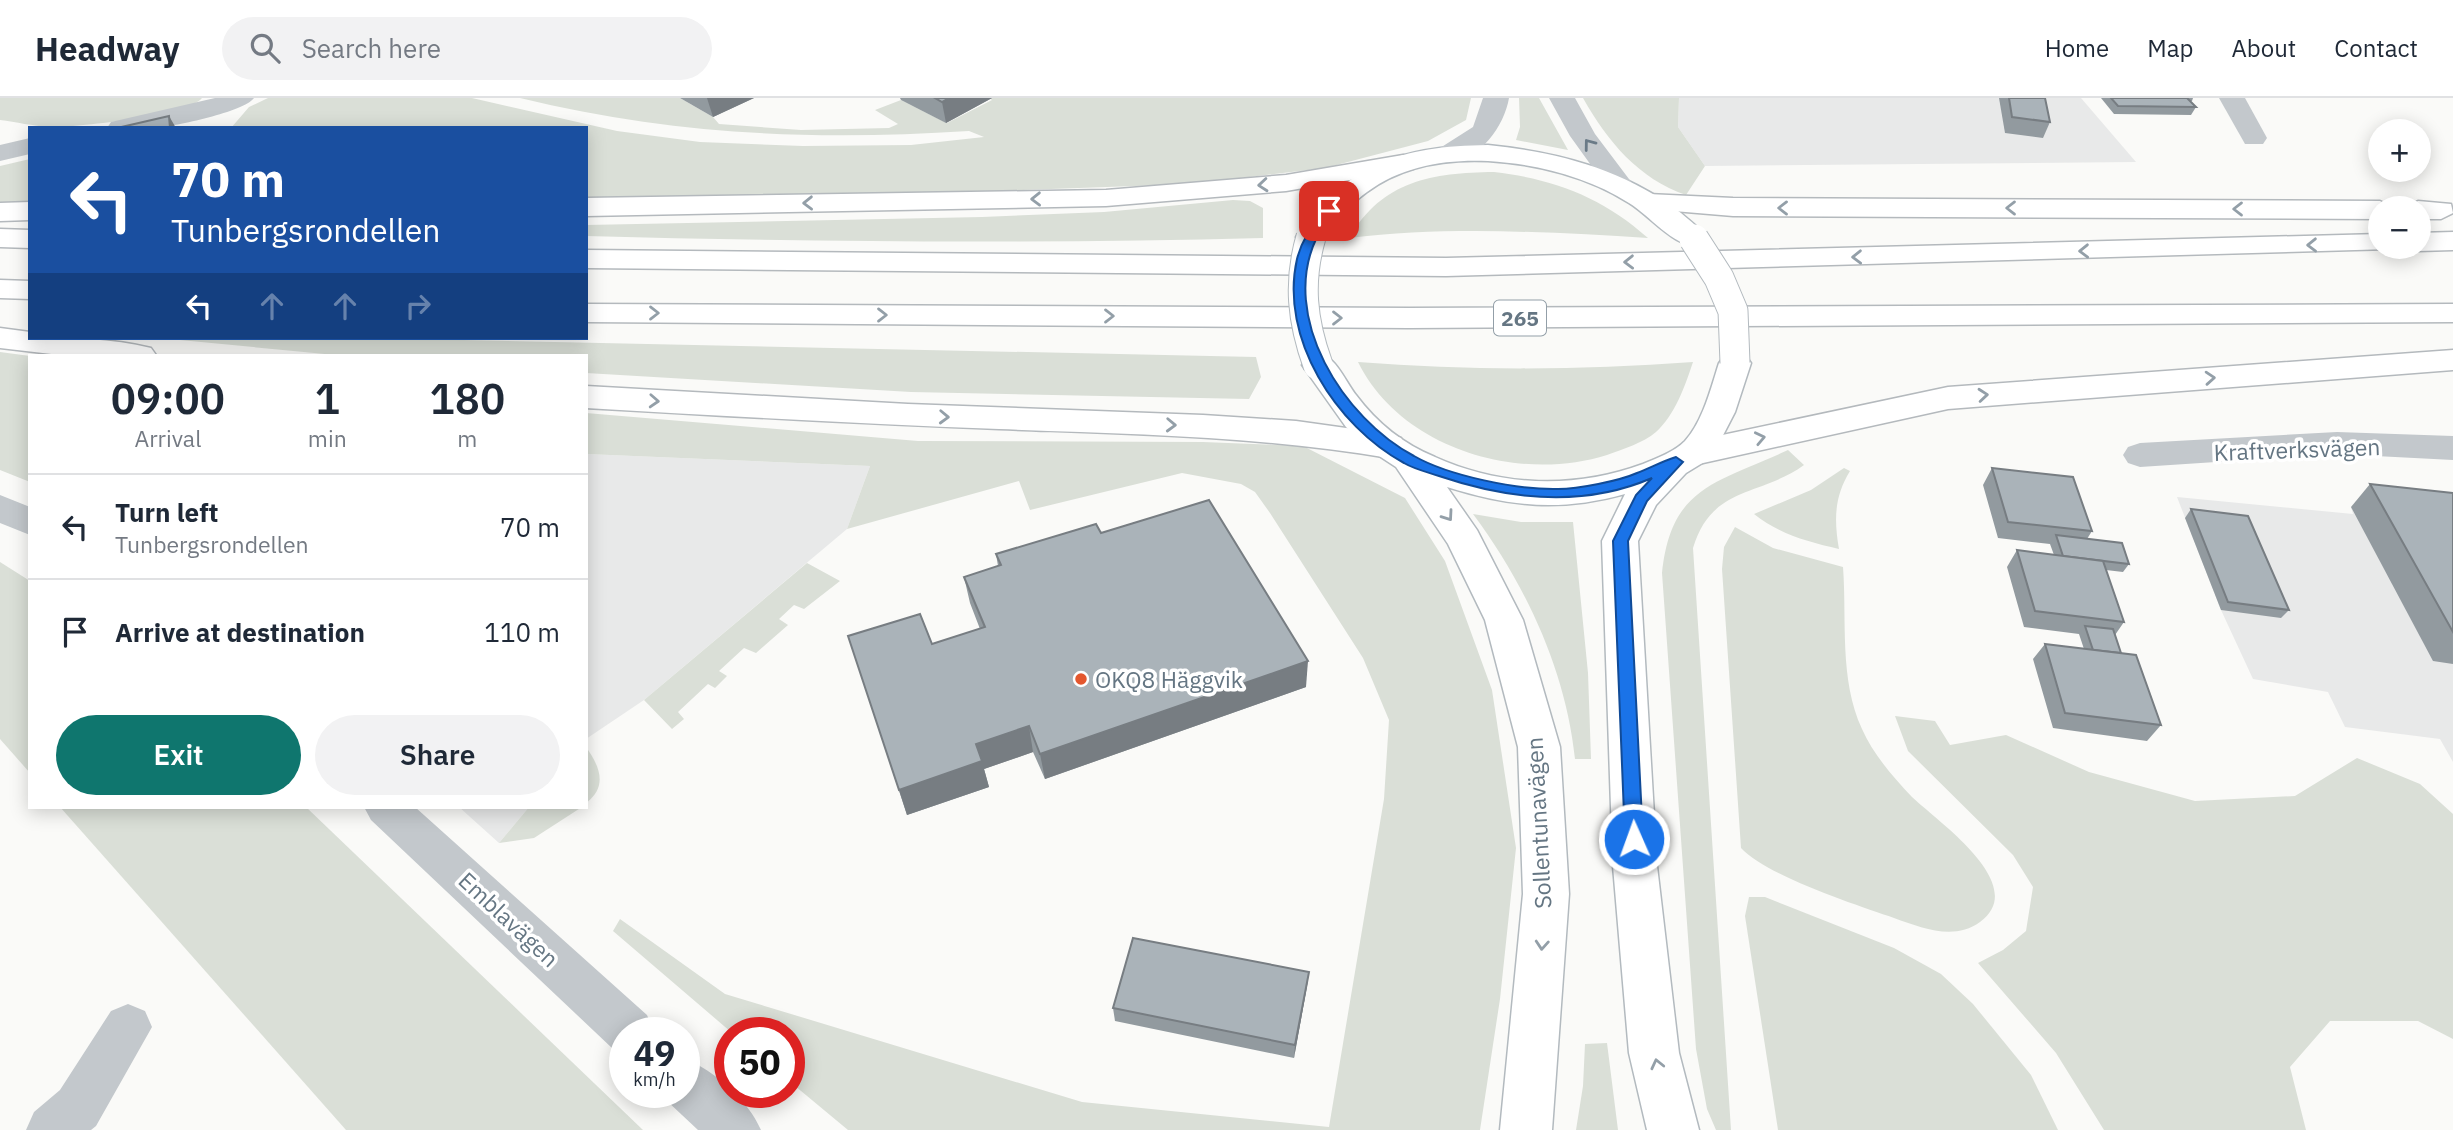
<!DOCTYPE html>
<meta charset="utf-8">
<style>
body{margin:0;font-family:"IBM Plex Sans",sans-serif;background:#f2f2f3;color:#1f2937;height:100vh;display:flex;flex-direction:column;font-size:26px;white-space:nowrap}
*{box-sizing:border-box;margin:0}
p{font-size:23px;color:#747a83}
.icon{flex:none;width:38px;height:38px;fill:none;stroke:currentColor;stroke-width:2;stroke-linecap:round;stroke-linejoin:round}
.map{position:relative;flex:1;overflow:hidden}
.side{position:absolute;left:28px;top:256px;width:560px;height:455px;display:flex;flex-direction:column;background:#fff;border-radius:0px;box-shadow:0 4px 18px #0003}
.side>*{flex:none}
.top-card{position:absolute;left:28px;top:28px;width:560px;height:214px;border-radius:0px;box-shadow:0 4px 18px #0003;background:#1a4fa0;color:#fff;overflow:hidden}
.fabs{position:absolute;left:2368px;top:21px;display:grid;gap:14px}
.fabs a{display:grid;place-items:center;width:63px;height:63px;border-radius:50%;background:#fff;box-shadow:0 4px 18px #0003;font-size:35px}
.speed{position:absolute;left:609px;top:919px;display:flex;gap:14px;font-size:35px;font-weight:700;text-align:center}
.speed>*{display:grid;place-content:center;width:91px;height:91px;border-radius:50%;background:#fff;box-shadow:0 4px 18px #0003;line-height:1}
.speed small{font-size:18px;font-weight:400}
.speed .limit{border:10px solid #d22;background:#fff;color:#111}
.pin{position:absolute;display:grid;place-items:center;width:60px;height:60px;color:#fff;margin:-30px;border-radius:14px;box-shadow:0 4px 10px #0006}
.me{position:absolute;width:77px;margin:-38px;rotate:358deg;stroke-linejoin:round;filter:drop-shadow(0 0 5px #0008)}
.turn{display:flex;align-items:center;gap:24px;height:147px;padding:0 28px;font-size:32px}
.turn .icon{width:91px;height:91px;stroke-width:2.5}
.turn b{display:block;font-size:49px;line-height:60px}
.lanes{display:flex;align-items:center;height:66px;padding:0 28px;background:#0003;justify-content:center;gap:35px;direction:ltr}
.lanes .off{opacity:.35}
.eta{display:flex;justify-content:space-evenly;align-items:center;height:119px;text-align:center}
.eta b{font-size:42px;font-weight:600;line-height:49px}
.action{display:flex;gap:14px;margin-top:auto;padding:14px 28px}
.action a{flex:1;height:80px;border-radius:42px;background:#0f766e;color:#fff;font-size:28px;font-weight:600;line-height:80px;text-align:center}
.action a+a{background:#f2f2f3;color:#1f2937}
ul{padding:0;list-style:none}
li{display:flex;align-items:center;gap:21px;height:105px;padding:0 28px;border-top:2px solid #e0e1e3}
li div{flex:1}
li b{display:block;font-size:26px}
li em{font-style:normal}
header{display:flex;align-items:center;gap:42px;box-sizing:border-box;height:98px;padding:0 35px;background:#fff;border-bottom:2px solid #e0e1e3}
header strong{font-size:33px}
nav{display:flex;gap:38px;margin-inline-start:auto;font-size:24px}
.search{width:490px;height:63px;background:#f2f2f3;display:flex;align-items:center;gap:18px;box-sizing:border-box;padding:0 24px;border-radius:38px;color:#747a83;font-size:26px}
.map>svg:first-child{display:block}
.built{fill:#e8e9e9}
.green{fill:#dadfd7}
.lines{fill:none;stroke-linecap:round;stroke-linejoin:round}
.secondary-casing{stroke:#b3babf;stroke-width:3}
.motorway-casing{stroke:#b4b9bd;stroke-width:3}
.minor{fill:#c3c8cc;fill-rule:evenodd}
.tertiary{fill:#c3c8cc;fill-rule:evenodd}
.secondary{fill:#fff;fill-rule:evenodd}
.motorway{fill:#fff;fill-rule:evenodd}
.secondary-bridge-casing{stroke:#b3babf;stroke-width:31;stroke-linecap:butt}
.secondary-bridge{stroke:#fff;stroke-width:29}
.wall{fill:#929a9f}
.shaded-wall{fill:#777d82}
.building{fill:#aab3b9;stroke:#777d82;stroke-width:2}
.oneway{stroke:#6a7a87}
.oneway2{stroke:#939fa8}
.route{fill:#1a73e8;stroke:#114b97;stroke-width:2}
.poi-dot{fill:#e4572e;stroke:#fff;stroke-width:2.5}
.labels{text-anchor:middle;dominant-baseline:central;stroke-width:7;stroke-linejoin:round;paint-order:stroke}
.shield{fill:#fff;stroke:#939fa8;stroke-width:2}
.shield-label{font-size:21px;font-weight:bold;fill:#657683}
.street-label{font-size:23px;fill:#657683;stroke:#fff}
.poi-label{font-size:23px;fill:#657683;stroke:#fff;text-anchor:start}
</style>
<header>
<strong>Headway</strong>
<div class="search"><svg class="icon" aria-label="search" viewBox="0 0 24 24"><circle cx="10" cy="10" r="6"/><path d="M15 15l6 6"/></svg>Search here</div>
<nav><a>Home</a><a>Map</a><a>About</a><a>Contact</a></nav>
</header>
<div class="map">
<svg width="2453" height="1032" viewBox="0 0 2453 1032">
<rect width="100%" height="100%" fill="#fafaf8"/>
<!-- built -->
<g class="built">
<path d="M 1679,0 L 2081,0 L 2136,64 L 1705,68 L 1678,29 Z"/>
<path d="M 586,356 L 870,368 L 847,431 L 644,602 L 586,641 Z"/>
<path d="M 2177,399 L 2353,416 L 2351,409 L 2453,430 L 2453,664 L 2440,641 L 2345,629 L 2328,594 L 2253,581 L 2221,512 Z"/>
<path d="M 459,709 L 529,709 L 499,745 Z"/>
</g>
<!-- green -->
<g class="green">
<path d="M 0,0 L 202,0 C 190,17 73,30 49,29 C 33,28 16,24 0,22 Z"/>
<path d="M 268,0 L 472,0 L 617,33 L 700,44 L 803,48 L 911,47 L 984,39 L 969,33 C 812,43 673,37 520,0 L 680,0 L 713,19 L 719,26 L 801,32 L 889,30 L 898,26 L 875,12 L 901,2 L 947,25 L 992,2 L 989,0 L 1471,0 L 1466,22 L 1428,43 L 1325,70 L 1191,86 L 586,108 L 586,30 L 231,30 L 249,9 Z"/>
<path d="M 1519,0 L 1539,0 L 1568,52 L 1516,42 L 1520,29 Z"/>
<path d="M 1583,0 L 1679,0 L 1678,29 L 1705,68 L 1686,97 C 1639,81 1607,43 1583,0 Z"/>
<path d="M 30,61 L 30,104 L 0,104 L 0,68 Z"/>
<path d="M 1494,74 C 1554,81 1602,99 1648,140 C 1549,134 1448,128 1349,140 C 1383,82 1432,75 1494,74 Z"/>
<path d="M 1233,102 L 1250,103 L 1263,110 L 1263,140 C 1037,146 812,144 586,138 L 586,127 L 982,119 L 1104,114 Z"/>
<path d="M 159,240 L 370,240 L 1256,259 L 1261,279 L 1249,301 L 911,294 L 586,275 L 586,257 L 335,257 Z"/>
<path d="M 0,254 L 30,258 L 30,384 L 0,372 Z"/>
<path d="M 1358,264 C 1471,273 1580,272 1693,264 C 1685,288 1675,317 1656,334 C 1643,345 1623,351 1607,357 C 1519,385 1401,351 1358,264 Z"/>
<path d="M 586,315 L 918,343 L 1203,344 L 1303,348 L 1405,400 L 1445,463 L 1492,592 L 1516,750 L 1500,901 L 1480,1032 L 848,1032 L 789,983 L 789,934 L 731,934 L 613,833 L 620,821 L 725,896 L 1082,1004 L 1329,1029 L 1384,701 L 1389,622 L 1363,560 L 1270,415 L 1255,394 L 1241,386 L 1182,375 L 1030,412 L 1019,383 L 847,431 L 870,368 L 586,356 Z"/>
<path d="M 1788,352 L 1804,367 C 1760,399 1712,387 1693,450 L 1731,1032 L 1716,1032 L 1707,1011 L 1696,951 L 1662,475 C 1671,387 1718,385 1788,352 Z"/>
<path d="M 1844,370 L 1850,373 C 1834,399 1834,422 1839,451 C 1808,444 1779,436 1754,416 L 1811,392 Z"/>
<path d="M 1473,416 L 1521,424 L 1573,424 L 1588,575 L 1591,661 L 1575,661 C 1566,573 1526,487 1473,416 Z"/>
<path d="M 1735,429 L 1773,450 L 1843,469 C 1847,522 1839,581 1862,631 C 1873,656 1893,679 1912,699 C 1937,723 2031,787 1980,824 C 1954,843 1922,830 1894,820 C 1856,807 1767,778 1741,750 L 1722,471 L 1724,449 Z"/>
<path d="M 0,464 L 30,483 L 30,675 L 0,641 Z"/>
<path d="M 807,465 L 840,483 L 804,511 L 794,507 L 779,521 L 788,527 L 756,555 L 744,550 L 719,573 L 727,578 L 715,590 L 708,586 L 678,614 L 684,621 L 672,631 L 644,602 Z"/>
<path d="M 1895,618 L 1935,623 L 1950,647 L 2006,637 L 2089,674 L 2195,703 L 2295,698 L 2357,660 L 2420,686 L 2453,716 L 2453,941 L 2418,923 L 2330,923 L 2290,969 L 2306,1032 L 2104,1032 L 2056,955 L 1978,865 L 2003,852 L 2026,833 L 2033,789 L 2013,757 L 1908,653 Z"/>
<path d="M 586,649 C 600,669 608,688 586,705 Z"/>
<path d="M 60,709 L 306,709 L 643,1032 L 346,1032 Z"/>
<path d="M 529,709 L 582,709 L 534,740 L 499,745 Z"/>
<path d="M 1749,799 L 1765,799 L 1894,850 L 1941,876 L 1973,906 L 2031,977 L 2058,1032 L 1778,1032 L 1745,818 Z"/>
<path d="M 1607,945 L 1618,1032 L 1576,1032 L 1583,988 L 1585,946 Z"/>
</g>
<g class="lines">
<!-- secondary casing -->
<g class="secondary-casing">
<g id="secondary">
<path d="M 1488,47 C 1558,54 1624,71 1681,115 C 1690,123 1701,131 1709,141 L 1704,147 C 1677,154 1652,119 1629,105 C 1588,79 1537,66 1488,63 C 1446,61 1402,68 1367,94 C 1354,103 1343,116 1334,128 C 1330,133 1326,142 1321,145 C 1315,149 1307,147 1301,145 L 1296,139 C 1347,66 1401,48 1488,47 Z"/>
<path d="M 1735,255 L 1746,258 L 1751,265 L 1735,314 L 1718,347 L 1704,364 L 1686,375 L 1656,407 L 1638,443 L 1657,768 L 1679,955 L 1699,1032 L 1647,1032 L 1629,955 L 1613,768 L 1602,443 L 1625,396 C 1560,414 1511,409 1447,389 L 1477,432 L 1523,522 L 1560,649 L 1569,796 L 1552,1032 L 1500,1032 L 1523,796 L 1518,649 L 1485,522 L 1448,446 L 1396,369 L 1370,352 L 1346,329 L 1302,267 L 1307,260 C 1314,258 1320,256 1327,259 C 1338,265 1348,287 1356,297 C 1377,325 1403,346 1435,359 C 1502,389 1575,391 1643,366 C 1657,360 1674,354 1685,343 C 1703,323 1711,290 1719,265 L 1724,258 Z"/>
</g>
</g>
<!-- motorway casing -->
<g class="motorway-casing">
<g id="motorway">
<path d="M 1403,57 L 1413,59 L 1417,65 L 1413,71 L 1286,93 L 1106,108 L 586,118 L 586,100 L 1106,92 L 1286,77 Z"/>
<path d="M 1648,96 L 1733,100 L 2380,103 L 2393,110 L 2380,110 L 2380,121 L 1733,118 L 1638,110 L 1634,104 L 1638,98 Z"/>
<path d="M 2418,103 L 2451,106 L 2453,115 L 2441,121 L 2418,121 L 2418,110 L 2405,110 Z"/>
<path d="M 30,104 L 30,122 L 0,123 L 0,105 Z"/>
<path d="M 0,131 L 30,132 L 30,150 L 0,149 Z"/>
<path d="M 2453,134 L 2453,152 L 2418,153 L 2407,149 L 2418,149 L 2418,135 Z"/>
<path d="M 2380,136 L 2380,149 L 2392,149 L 2390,151 L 1446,178 L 586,170 L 586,152 L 1446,160 Z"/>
<path d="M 0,182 L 30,183 L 30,201 L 0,200 Z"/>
<path d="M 586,206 L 1409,210 L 2453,206 L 2453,224 L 1409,230 L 586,224 Z"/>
<path d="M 0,230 L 30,234 L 30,240 C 70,240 112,240 151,250 L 156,257 L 60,257 L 0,250 Z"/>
<path d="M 2453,252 L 2453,272 L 1948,311 L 1694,367 L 1682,363 L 1677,355 L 1682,347 L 1694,343 L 1948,289 Z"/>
<path d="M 586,288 L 908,306 L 1203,317 L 1296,323 L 1389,336 L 1401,340 L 1406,348 L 1401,356 L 1389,360 C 1260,338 1129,336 999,331 C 861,326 724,318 586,310 Z"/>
</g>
</g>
<!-- minor -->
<g class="minor">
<path d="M 215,0 L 254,0 C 244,14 175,28 156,30 C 140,31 123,30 107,30 L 111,24 Z"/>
<path d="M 2219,0 L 2245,0 L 2267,40 L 2263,46 L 2245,46 Z"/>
<path d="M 30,40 L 30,56 L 0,63 L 0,47 Z"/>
<path d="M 2337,334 L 2453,338 L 2453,362 L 2337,356 L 2140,369 L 2128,365 L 2123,357 L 2128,349 L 2140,345 Z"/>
<path d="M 0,397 L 30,409 L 30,437 L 0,425 Z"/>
<path d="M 364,709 L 415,709 L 647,917 L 654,934 L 625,934 L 625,955 L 613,951 L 371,722 Z"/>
<path d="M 128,906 L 145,913 L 152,929 L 96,1028 L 91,1032 L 26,1032 L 34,1014 L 60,992 L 111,913 Z"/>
<path d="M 684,960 C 715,973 748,1002 761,1032 L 698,1032 L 666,1002 L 663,994 L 684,994 Z"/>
</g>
<!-- tertiary -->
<g class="tertiary">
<path d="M 1483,0 L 1509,0 C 1504,30 1475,70 1440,62 L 1436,56 L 1440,50 L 1473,29 Z"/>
<path d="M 1549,0 L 1575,0 L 1595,36 L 1635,89 L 1631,95 L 1611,95 L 1570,38 Z"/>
</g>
<!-- secondary -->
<use href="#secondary" class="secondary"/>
<!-- motorway -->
<use href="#motorway" class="motorway"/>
<!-- secondary-bridge casing -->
<g class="secondary-bridge-casing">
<g id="secondary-bridge">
<path d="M 1311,139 C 1298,184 1302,223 1318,267"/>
<path d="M 1694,141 L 1719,180 L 1733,213 L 1735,265"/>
</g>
</g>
<!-- secondary-bridge -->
<use href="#secondary-bridge" class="secondary-bridge"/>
</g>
<!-- wall -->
<g class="wall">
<path d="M 680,0 L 754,0 L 713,19 Z"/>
<path d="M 900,0 L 992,0 L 946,25 L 901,2 Z"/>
<path d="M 1999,0 L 2045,0 L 2050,24 L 2043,40 L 2005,35 Z"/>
<path d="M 2101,0 L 2193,0 L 2192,3 L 2190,3 L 2196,9 L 2191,17 L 2114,16 Z"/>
<path d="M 1992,370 L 2092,433 L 2087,441 L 2129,466 L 2123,474 L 2106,472 L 2124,524 L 2115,537 L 2121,555 L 2161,627 L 2147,643 L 2053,630 L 2033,561 L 2045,546 L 2084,551 L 2079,536 L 2024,529 L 2007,469 L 2017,452 L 2054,457 L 2050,446 L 1998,440 L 1983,387 Z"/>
<path d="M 2370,386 L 2453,395 L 2453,566 L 2433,563 L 2351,409 Z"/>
<path d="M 2191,411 L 2289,512 L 2281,520 L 2221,512 L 2185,420 Z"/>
<path d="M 1101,435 L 1306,589 L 1045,681 L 1033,654 L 984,671 L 989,689 L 907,717 L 848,538 L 932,546 L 980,531 L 970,505 L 964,479 L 998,468 L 996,456 Z"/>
<path d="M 1309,874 L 1307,888 L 1294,960 L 1115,923 L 1113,910 Z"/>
</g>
<!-- shaded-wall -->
<g class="shaded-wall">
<path d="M 707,0 L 754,0 L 713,19 Z"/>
<path d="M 949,0 L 992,0 L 946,25 L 942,4 Z"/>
<path d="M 169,18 L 176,30 L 170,30 Z"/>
<path d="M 1308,563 L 1306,589 L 1045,681 L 1040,656 Z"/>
<path d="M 1029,628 L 1033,654 L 984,671 L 989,689 L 907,717 L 899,692 L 976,646 Z"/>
<path d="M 1309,874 L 1307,888 L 1294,960 L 1295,947 Z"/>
</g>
<!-- building -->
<g class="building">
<path d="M 935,0 L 949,0 L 942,4 Z"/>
<path d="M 2009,0 L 2045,0 L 2050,24 L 2012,19 Z"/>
<path d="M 2111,0 L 2187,0 L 2196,9 L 2118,8 Z"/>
<path d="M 169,18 L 170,30 L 117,30 Z"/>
<path d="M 1992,370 L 2073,379 L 2092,433 L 2008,424 Z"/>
<path d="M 2370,386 L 2453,395 L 2453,534 Z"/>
<path d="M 1209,402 L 1308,563 L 1040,656 L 1029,628 L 976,646 L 982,663 L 899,692 L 848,538 L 920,516 L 932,546 L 985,529 L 964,479 L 1001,467 L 996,456 L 1096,426 L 1101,435 Z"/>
<path d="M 2191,411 L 2248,418 L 2289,512 L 2228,504 Z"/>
<path d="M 2056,437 L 2122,445 L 2129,466 L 2063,458 Z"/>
<path d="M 2017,452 L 2103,463 L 2124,524 L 2035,513 Z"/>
<path d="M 2085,528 L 2113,531 L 2121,555 L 2093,552 Z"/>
<path d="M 2045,546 L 2136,557 L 2161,627 L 2065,615 Z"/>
<path d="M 1133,840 L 1309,874 L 1295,947 L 1113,910 Z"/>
</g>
<!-- one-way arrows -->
<defs><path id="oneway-chevron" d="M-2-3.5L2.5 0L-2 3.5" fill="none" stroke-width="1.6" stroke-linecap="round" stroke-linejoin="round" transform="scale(1.75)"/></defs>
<use class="oneway" href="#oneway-chevron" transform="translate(1589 46) rotate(-127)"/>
<g class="oneway2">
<use href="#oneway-chevron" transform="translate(1263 87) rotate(175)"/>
<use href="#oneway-chevron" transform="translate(1036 101) rotate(179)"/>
<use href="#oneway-chevron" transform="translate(808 105) rotate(179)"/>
<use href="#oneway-chevron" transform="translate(1783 110) rotate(-180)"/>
<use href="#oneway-chevron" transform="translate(2011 110) rotate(-180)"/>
<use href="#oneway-chevron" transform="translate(2238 111) rotate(-180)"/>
<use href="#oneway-chevron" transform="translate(2312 147) rotate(179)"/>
<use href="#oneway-chevron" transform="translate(2084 153) rotate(179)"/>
<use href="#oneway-chevron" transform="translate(1857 159) rotate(179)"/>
<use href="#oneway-chevron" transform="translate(1629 164) rotate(179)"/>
<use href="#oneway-chevron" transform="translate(654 215)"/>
<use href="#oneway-chevron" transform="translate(882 217)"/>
<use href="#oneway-chevron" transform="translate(1109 218)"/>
<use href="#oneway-chevron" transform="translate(1337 220)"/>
<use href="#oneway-chevron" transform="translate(2210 280) rotate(-4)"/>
<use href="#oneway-chevron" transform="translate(1983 297) rotate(-5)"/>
<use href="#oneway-chevron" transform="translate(654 303) rotate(3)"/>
<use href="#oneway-chevron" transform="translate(944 319) rotate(2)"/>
<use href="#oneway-chevron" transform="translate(1171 327) rotate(2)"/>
<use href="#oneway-chevron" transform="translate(1760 340) rotate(-12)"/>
<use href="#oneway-chevron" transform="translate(1448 418) rotate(55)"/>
<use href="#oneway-chevron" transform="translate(1542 847) rotate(94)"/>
<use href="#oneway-chevron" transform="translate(1657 966) rotate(-103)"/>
</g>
<!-- route -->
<path class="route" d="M 1325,110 L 1335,113 C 1329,121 1321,130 1317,139 C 1278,219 1344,321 1414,358 C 1449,378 1518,392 1558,391 C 1578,391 1619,383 1637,375 C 1650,370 1663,363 1676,359 L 1683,364 L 1647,403 L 1628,443 L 1643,741 L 1640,747 L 1628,747 L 1625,741 L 1613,443 L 1636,397 L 1652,380 C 1583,410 1507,401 1439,378 C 1427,374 1414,371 1404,365 C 1336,328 1279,240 1297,161 C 1302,141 1313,127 1325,110 Z"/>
<!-- markers -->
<circle class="poi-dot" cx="1081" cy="581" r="7"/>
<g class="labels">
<!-- shield labels -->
<rect class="shield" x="1494" y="202.5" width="52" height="35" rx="5"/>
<g class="shield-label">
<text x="1520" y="220">265</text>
</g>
<!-- street labels -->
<g class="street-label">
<text transform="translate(2297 351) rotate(-2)">Kraftverksvägen</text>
<text transform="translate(1538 725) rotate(-93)">Sollentunavägen</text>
<text transform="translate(509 821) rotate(43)">Emblavägen</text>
</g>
<!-- poi labels -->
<g class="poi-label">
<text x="1095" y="581">OKQ8 Häggvik</text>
</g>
</g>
</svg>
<div class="fabs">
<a>+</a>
<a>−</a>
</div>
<div class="speed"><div>49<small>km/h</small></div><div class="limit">50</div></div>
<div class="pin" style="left:1329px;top:113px;background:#d93025"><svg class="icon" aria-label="arrive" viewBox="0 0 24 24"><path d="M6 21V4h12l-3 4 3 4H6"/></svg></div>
<svg class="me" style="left:1634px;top:741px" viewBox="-20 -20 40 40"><circle r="17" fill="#1a73e8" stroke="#fff" stroke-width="3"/><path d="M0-11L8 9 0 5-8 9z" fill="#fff"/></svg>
<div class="top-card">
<div class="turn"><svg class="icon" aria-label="left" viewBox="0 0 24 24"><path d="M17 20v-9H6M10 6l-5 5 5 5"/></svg><div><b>70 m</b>Tunbergsrondellen</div></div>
<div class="lanes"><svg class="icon" aria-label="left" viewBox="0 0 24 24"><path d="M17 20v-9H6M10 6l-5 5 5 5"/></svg><svg class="icon off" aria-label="ahead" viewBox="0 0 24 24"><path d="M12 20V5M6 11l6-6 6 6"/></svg><svg class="icon off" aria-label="ahead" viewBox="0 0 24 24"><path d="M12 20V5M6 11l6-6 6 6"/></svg><svg class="icon off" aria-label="right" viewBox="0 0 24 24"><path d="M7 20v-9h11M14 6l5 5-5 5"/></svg></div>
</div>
<section class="side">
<div class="eta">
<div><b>09:00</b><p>Arrival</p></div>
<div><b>1</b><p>min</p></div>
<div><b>180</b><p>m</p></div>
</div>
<ul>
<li><svg class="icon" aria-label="left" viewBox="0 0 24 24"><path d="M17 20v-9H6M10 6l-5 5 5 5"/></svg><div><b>Turn left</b><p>Tunbergsrondellen</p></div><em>70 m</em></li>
<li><svg class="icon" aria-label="arrive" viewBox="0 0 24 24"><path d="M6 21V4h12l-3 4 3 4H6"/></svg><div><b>Arrive at destination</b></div><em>110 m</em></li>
</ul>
<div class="action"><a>Exit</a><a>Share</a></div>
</section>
</div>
